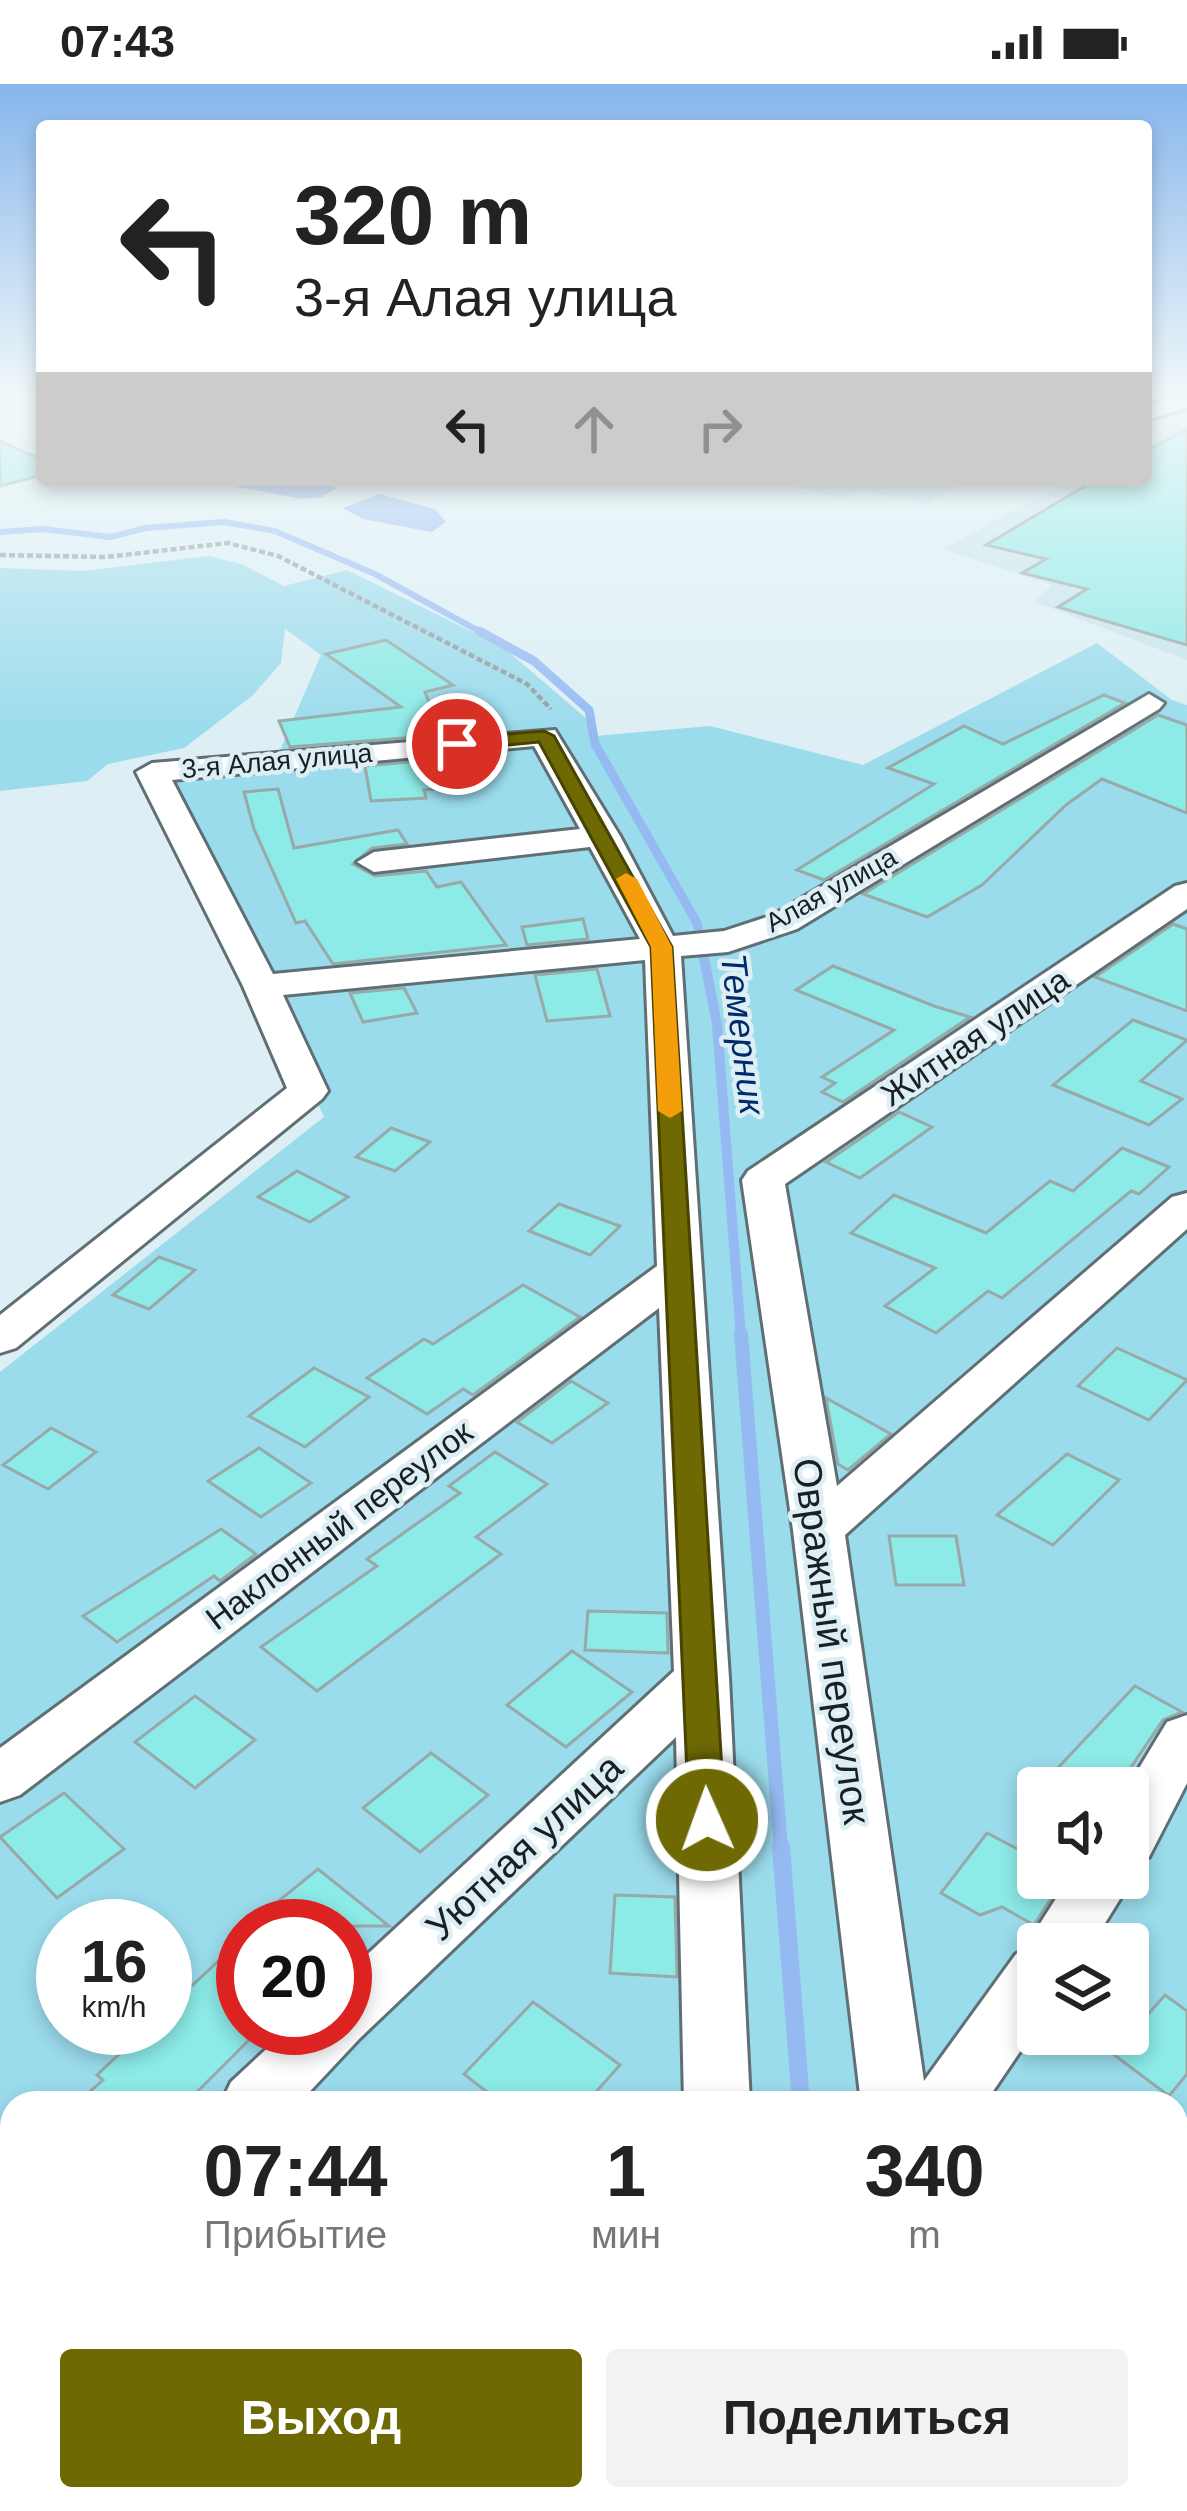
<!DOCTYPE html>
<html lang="ru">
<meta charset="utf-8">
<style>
body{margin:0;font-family:Arial,sans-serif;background:#f2f2f2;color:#222;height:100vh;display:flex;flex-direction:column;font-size:45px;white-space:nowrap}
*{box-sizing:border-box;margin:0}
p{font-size:39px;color:#767676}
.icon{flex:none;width:66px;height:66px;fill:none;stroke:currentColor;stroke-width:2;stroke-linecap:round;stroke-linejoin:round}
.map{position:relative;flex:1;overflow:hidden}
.sheet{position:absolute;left:0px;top:2007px;width:1188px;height:420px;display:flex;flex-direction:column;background:#fff;border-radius:36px 36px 0 0;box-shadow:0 6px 18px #0003}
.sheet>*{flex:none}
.banner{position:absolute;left:36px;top:36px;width:1116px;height:366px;border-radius:12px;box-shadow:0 6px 18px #0003;background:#fff;color:#222;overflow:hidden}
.buttons{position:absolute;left:1017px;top:1683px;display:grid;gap:24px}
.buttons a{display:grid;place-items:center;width:132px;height:132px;border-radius:12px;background:#fff;box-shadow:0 6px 18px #0003;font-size:60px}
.speed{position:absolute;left:36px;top:1815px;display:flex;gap:24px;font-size:60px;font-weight:700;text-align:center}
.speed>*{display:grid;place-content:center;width:156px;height:156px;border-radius:50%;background:#fff;box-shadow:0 6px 18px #0003;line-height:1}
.speed small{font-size:30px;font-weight:400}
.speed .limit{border:18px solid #d22;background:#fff;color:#111}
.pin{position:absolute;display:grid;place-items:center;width:102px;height:102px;color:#fff;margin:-51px;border:6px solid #fff;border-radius:50%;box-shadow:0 3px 12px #0007}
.me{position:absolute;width:132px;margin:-66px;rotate:358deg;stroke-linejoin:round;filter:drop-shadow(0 0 9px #0008)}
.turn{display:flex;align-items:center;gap:42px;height:252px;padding:0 60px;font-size:54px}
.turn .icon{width:156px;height:156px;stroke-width:2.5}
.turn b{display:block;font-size:84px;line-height:102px}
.lanes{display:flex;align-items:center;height:114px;padding:0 60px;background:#0003;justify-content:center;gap:60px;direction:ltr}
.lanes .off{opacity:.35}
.eta{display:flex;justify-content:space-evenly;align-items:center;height:204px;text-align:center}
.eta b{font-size:72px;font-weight:700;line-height:84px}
.action{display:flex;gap:24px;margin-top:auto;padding:24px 60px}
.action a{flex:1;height:138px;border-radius:12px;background:#6e6903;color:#fff;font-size:48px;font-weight:700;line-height:138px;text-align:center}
.action a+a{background:#f2f2f2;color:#222}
.status{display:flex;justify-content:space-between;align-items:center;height:84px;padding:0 60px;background:#fff;direction:ltr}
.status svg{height:33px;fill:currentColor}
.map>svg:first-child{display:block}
.built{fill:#c8e4eb}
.green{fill:#9adbec;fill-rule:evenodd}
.water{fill:#95baf2}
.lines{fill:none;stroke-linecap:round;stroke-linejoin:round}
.stream-far4{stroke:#95baf2;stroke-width:6}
.stream-far3{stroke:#95baf2;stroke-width:9}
.stream-far2{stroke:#95baf2;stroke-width:10}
.stream-far1{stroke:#95baf2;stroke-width:14}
.stream{stroke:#95baf2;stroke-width:18}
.building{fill:#8ceae7;stroke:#97a9a8;stroke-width:3}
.minor-casing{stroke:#5f6f74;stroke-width:6}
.path{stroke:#8f9ca0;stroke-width:4.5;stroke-dasharray:6 3;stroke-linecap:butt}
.minor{fill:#fff;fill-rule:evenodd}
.route{fill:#6e6903;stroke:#484402;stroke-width:3}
.slow{fill:#f59e0b}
.labels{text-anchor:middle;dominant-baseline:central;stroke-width:9;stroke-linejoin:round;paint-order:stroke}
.far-street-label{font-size:27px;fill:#1a2022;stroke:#ddeff4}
.street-label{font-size:33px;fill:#1a2022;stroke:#ddeff4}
.water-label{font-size:36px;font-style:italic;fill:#002b6a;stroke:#ddeff4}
.near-street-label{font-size:39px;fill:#1a2022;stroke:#ddeff4}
</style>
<div class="status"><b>07:43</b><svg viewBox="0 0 49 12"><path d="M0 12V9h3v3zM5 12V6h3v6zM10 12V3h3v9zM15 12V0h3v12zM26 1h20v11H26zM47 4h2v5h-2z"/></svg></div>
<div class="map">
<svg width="1187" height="2427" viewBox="0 0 1187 2427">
<rect width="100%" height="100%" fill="#ddeff4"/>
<!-- built -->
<g class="built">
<path d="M 1187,334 L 1187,576 L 1035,518 L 1052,501 L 943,465 L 1071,396 L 1146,396 L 1146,356 Z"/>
<path d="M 771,396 L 967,396 L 927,420 L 859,406 L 840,414 Z"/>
</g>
<!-- green -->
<path class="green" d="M 209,472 L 241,480 L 284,502 L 347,486 L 503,563 L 588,636 L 594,652 L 710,642 L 863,681 L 1097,559 L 1172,616 L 1187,621 L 1187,2427 L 0,2427 L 0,1288 L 324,1033 L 168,688 L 275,678 L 321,571 L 285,545 L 281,579 L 252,612 L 184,664 L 108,680 L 87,697 L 0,707 L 0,484 L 83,487 ZM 1038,1704 L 1128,1704 L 1128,1794 L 1038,1794 ZM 63,1842 L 165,1842 L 165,1944 L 63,1944 ZM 243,1842 L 345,1842 L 345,1944 L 243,1944 ZM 1038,1860 L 1128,1860 L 1128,1950 L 1038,1950 ZM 12,2019 L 1176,2019 L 1176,2415 L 12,2415 Z"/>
<!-- water -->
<g class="water">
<path d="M 200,396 L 319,396 L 337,404 L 322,413 L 302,415 Z"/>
<path d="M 379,410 L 435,425 L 446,438 L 432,448 L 363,435 L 343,424 Z"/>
</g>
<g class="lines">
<!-- stream-far4 -->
<path class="stream-far4" d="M 0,448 L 42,445 L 110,453 L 146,444 L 224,438 L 275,447 L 375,490 L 484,550"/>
<!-- stream-far3 -->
<path class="stream-far3" d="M 479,547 L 534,577 L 589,626 L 595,660 L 697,839 L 701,857"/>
<!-- stream-far2 -->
<path class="stream-far2" d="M 700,854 L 717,940 L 741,1253"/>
<!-- stream-far1 -->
<path class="stream-far1" d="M 741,1250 L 781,1766"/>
<!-- stream -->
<g class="stream">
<path d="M 781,1763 L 801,2019"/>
<path d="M 828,2415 L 829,2427"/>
</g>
</g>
<!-- building -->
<g class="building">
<path d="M 1187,345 L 1187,561 L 1058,523 L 1087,505 L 1022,489 L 1046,475 L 986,461 L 1095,396 L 1146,396 L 1146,367 Z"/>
<path d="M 0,357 L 42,376 L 42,391 L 0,402 Z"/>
<path d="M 386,556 L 453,601 L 425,608 L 442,651 L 290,663 L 279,637 L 401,623 L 326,570 Z"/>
<path d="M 1104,611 L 1125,619 L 824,796 L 797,786 L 934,700 L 888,684 L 964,642 L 1003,660 Z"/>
<path d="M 1158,631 L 1187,641 L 1187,729 L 1102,695 L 1066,721 L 982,801 L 927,833 L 863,810 Z"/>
<path d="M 451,674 L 462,702 L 424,706 L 426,714 L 371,717 L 365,682 Z"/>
<path d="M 278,705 L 294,764 L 398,746 L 407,760 L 372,764 L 353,780 L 375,792 L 426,787 L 437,803 L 461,798 L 506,861 L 333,880 L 305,837 L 296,839 L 254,745 L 244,708 Z"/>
<path d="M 583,835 L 588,855 L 527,861 L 522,843 Z"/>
<path d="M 1173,840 L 1187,845 L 1187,927 L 1095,893 Z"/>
<path d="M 833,882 L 934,922 L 970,933 L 843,1018 L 822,1008 L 835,999 L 822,993 L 894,946 L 796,906 Z"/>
<path d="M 597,885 L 610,932 L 547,937 L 535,891 Z"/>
<path d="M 404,904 L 417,929 L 363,938 L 350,909 Z"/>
<path d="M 1133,936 L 1187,956 L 1141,997 L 1182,1015 L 1149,1041 L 1053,1001 Z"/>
<path d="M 899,1028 L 932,1043 L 860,1094 L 826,1078 Z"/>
<path d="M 391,1044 L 430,1058 L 395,1087 L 356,1073 Z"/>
<path d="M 1122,1064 L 1169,1083 L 1139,1110 L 1131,1107 L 1002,1214 L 988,1207 L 936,1249 L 885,1222 L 935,1184 L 851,1149 L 894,1111 L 986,1149 L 1050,1097 L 1073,1107 Z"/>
<path d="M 297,1087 L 348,1113 L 310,1138 L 258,1113 Z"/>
<path d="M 559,1120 L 620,1142 L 590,1171 L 529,1147 Z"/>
<path d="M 159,1173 L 195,1186 L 149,1225 L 113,1211 Z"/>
<path d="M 523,1201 L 580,1233 L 473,1311 L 463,1305 L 427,1330 L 367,1294 L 424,1255 L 433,1260 Z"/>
<path d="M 1117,1264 L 1187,1296 L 1149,1336 L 1078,1302 Z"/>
<path d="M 314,1284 L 369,1313 L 305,1363 L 249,1332 Z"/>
<path d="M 571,1297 L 608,1319 L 552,1359 L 517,1338 Z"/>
<path d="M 826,1314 L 891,1350 L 848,1386 L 838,1380 Z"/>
<path d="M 51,1344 L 96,1368 L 48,1405 L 3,1381 Z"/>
<path d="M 259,1364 L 311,1399 L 261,1433 L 208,1397 Z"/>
<path d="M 495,1368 L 547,1400 L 476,1453 L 501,1470 L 317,1607 L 261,1563 L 377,1482 L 367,1475 L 460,1409 L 449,1402 Z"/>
<path d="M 1067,1370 L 1119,1396 L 1053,1461 L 997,1431 Z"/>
<path d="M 221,1445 L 256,1470 L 220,1497 L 214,1492 L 117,1558 L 83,1532 Z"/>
<path d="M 889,1452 L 956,1452 L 964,1501 L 896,1501 Z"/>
<path d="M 588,1527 L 667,1529 L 668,1569 L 585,1566 Z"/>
<path d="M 572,1567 L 632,1608 L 566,1663 L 507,1621 Z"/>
<path d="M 1135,1602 L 1182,1628 L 1163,1636 L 1117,1704 L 1039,1704 Z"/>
<path d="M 195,1612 L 255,1656 L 195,1704 L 135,1658 Z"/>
<path d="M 431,1669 L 488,1711 L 420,1768 L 363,1724 Z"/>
<path d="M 64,1709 L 124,1765 L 57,1814 L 0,1753 Z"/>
<path d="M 987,1749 L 1038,1776 L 1038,1794 L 1064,1794 L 1034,1841 L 1002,1823 L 980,1831 L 941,1809 Z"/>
<path d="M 318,1785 L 389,1842 L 248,1842 Z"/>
<path d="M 615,1811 L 675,1813 L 677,1893 L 610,1889 Z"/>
<path d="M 243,1854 L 243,1940 L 239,1944 L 261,1944 L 186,2019 L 77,2019 L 103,1996 L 97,1991 L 147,1944 L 165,1944 L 165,1927 Z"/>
<path d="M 1165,1911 L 1187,1927 L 1187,1990 L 1169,2012 L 1113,1970 Z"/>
<path d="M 533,1918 L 620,1981 L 586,2019 L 501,2019 L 464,1990 Z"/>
</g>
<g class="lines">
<!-- minor casing -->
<g class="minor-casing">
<g id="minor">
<path d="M 1187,311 L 1187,324 L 1146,336 L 1146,322 Z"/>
<path d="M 1149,610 L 1164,619 L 1159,625 L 797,845 L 728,868 L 681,872 L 729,1594 L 750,2019 L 684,2019 L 676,1653 L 360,1954 L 299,2019 L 221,2019 L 231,1998 L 289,1944 L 345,1944 L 345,1891 L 674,1587 L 659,1224 L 20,1711 L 0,1718 L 0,1664 L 657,1182 L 645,876 L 283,911 L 328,1007 L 322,1015 L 16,1264 L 0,1269 L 0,1231 L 287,1004 L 243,902 L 136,688 L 152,679 L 555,646 L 620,752 L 673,852 L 724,847 L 773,831 ZM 534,662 L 580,745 L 374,768 L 357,778 L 374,788 L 590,763 L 640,855 L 273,890 L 172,696 Z"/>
<path d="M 1187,799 L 1187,825 L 785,1100 L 837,1402 L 1172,1113 L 1187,1109 L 1187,1145 L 845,1451 L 924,1997 L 1016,1870 L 1030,1865 L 1027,1860 L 1069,1794 L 1128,1794 L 1128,1784 L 1133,1794 L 1092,1860 L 1038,1860 L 1038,1941 L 985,2019 L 861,2019 L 793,1446 L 742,1096 L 748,1087 L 1175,802 Z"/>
<path d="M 1187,1631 L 1187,1699 L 1149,1773 L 1128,1780 L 1127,1704 L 1167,1638 Z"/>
<path d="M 12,2212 L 12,2291 L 0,2296 L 0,2217 Z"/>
<path d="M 550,2415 L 630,2415 L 625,2427 L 545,2427 Z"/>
<rect x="685" y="2415" width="76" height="12"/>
<path d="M 898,2415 L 974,2415 L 975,2427 L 899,2427 Z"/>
</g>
</g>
<!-- path -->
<path class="path" d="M 0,471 L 106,473 L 228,459 L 278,472 L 527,600 L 551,625"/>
<!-- minor -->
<use href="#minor" class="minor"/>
</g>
<!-- sky -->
<linearGradient id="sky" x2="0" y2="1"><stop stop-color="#87b6ec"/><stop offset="0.48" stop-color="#f0f8fa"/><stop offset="1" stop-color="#f0f8fa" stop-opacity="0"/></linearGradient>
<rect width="1187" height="650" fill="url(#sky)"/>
<!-- route -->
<path class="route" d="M 544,647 L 554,652 L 672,863 L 725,1736 L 720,1746 L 707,1750 L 695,1746 L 689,1736 L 651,863 L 539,658 L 457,666 L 448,660 L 457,654 Z"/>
<!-- slow -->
<path class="slow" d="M 626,789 L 637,795 L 672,863 L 682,1027 L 670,1034 L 658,1027 L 651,863 L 616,795 Z"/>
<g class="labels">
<!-- far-street labels -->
<g class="far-street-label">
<text transform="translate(277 677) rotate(-5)">3-я Алая улица</text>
<text transform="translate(831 806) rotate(-29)">Алая улица</text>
</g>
<!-- street labels -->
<g class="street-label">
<text transform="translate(975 953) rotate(-34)">Житная улица</text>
<text transform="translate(339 1441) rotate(-37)">Наклонный переулок</text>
</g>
<!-- water labels -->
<g class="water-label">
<text transform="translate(743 950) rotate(83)">Темерник</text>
</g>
<!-- near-street labels -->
<g class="near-street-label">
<text transform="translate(832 1557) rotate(82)">Овражный переулок</text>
<text transform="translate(524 1763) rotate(-43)">Уютная улица</text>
</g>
</g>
</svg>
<div class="buttons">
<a><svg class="icon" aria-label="sound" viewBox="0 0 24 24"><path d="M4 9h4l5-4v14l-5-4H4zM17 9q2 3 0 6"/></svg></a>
<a><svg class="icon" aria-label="layers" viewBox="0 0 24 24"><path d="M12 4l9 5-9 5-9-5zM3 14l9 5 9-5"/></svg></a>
</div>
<div class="speed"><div>16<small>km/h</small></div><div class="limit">20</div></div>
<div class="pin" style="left:457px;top:660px;background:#d93025"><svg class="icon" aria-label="arrive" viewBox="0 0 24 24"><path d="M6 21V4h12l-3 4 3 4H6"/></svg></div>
<svg class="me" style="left:707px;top:1736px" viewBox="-20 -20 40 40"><circle r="17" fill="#6e6903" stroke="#fff" stroke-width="3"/><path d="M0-11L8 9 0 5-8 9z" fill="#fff"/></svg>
<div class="banner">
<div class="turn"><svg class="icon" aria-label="left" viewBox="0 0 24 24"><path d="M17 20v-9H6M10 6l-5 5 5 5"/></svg><div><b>320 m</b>3-я Алая улица</div></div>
<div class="lanes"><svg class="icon" aria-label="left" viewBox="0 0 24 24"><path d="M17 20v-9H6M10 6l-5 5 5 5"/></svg><svg class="icon off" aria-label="ahead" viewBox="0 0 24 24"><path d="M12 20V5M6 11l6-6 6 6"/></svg><svg class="icon off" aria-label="right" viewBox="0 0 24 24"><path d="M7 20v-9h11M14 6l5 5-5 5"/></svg></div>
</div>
<section class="sheet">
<div class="eta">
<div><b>07:44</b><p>Прибытие</p></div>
<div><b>1</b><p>мин</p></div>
<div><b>340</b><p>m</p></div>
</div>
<div class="action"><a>Выход</a><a>Поделиться</a></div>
</section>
</div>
